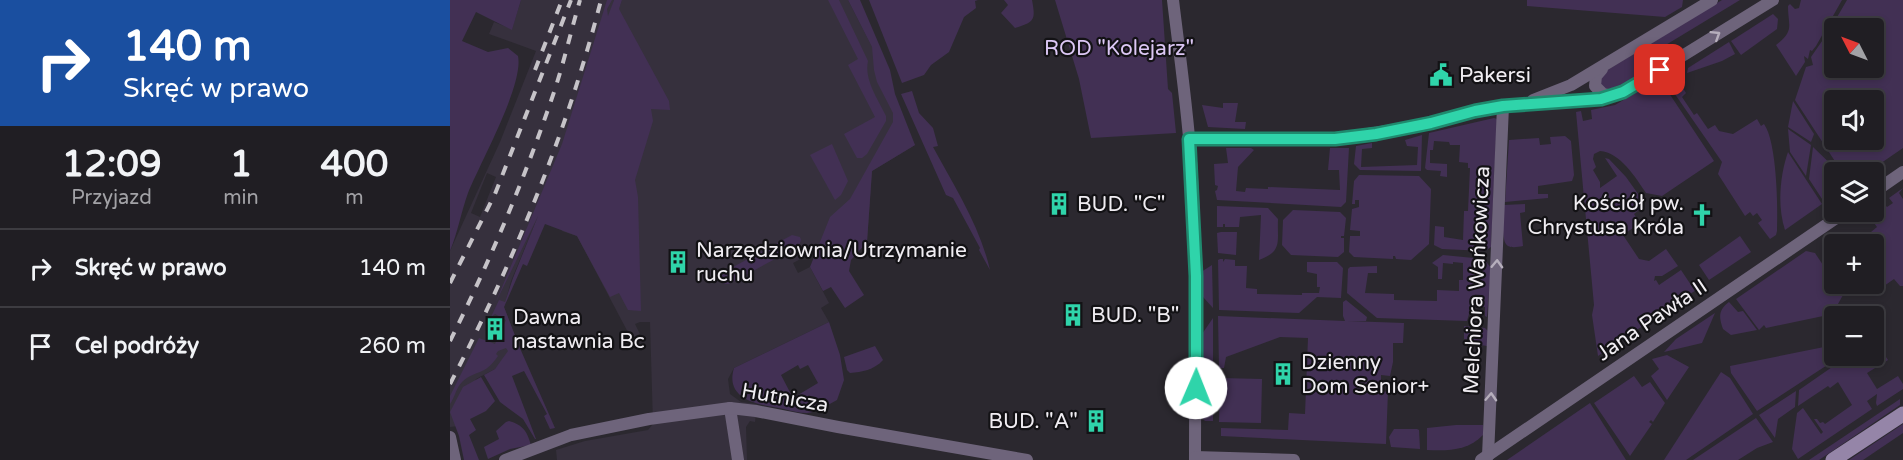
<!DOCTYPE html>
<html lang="pl">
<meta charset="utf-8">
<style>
body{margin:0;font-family:"Varela Round",sans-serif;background:#2d2b30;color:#f1f3f6;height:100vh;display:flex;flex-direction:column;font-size:22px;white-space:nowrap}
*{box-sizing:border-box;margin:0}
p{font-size:20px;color:#a2a2a6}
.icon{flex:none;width:33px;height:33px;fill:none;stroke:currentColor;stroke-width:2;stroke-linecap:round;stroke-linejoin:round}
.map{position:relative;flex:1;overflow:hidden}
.details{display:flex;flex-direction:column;background:#201e23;width:450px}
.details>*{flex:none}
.guide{background:#1a4fa0;color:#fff;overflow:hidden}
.needle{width:39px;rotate:312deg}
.controls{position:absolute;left:1374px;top:18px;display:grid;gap:12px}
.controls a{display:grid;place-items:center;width:60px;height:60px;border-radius:6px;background:#201e23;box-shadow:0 3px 9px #0003,0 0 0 2px #3d3c41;font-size:30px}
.pin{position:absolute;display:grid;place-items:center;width:51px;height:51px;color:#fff;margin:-26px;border-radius:12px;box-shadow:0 3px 9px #0006}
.me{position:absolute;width:66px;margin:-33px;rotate:1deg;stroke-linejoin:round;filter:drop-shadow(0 0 4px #0008)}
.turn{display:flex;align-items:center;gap:21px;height:126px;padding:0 24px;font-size:27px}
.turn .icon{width:78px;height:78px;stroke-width:2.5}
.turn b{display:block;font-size:42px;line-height:51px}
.eta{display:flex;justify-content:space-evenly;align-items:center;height:102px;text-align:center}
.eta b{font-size:36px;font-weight:800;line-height:42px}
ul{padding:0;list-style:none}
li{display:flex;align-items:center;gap:18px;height:78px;padding:0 24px;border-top:2px solid #3d3c41}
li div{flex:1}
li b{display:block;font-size:22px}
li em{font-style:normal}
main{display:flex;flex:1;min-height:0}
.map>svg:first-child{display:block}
.built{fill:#36303d;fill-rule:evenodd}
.green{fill:#423054;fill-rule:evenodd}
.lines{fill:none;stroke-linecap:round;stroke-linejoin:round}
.street{stroke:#6e647b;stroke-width:12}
.secondary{stroke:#9585a8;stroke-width:15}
.rail{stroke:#c6c3c8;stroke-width:4;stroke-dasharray:10 10;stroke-linecap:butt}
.oneway{stroke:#b6afbc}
.route-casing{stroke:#1f8a6e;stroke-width:15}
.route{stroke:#2fd4aa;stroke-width:10}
.labels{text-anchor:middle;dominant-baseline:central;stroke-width:4.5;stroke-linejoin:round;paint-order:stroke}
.park-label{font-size:21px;fill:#dcc7f5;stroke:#131215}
.poi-label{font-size:21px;fill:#f0edf2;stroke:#131215;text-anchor:start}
.street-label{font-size:21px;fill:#f0edf2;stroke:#131215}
</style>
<main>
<section class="details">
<div class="guide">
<div class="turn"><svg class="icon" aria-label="right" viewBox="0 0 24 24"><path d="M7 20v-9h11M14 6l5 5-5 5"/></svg><div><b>140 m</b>Skręć w prawo</div></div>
</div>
<div class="eta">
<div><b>12:09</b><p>Przyjazd</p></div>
<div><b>1</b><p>min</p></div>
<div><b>400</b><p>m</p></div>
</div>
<ul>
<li><svg class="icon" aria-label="right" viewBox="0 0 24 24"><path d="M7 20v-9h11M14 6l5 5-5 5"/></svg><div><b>Skręć w prawo</b></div><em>140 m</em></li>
<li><svg class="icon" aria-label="arrive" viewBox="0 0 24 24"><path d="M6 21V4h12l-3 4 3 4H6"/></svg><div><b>Cel podróży</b></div><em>260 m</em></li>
</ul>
</section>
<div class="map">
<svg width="1453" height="460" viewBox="0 0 1453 460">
<rect width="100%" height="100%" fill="#2b282f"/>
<!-- built -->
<g class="built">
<path d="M 71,0 L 164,0 L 119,142 L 61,281 L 54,307 L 69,346 L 45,369 L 26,379 L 8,426 L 0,427 L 0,251 L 50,142 L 86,51 L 39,34 L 44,22 L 62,29 ZM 37,173 L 46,177 L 30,217 L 21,213 Z"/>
<path d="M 172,0 L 398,0 L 434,70 L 428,74 L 465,145 L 422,171 L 417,242 L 366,251 L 343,263 L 348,273 L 360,267 L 379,303 L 371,308 L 379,322 L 284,368 L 278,379 L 280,394 L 291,402 L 307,404 L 305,422 L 300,421 L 296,427 L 297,460 L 107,460 L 106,450 L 135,441 L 198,430 L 203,424 L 200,322 L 190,322 L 185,324 L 190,334 L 181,338 L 127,236 L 112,231 L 155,47 Z"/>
</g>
<!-- green -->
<g class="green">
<path d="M 0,0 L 71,0 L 62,30 L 26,12 L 12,41 L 38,52 L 58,48 L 68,56 C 74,85 30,163 18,193 C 11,212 8,232 0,251 Z"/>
<path d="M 157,0 L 162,0 L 157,9 L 158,16 L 164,0 L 172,0 L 169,9 L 219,101 L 220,110 L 201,109 L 203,121 L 185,180 L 188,197 L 191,311 L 178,310 L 169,293 L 160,297 L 127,236 L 95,224 L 77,266 L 73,264 L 54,307 L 69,346 L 105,428 L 100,429 L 94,416 L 97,414 L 74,371 L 62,376 L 86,439 L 85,439 L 73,419 L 50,402 L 34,375 L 45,369 L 58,351 L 56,348 L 48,351 L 46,354 L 48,356 C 34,377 26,369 12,382 C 6,388 5,397 0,404 L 0,396 L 29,338 L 45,344 L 56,320 L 45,314 L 41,317 L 49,300 L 55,302 L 63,278 L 88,216 L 45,304 L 112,144 Z"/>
<path d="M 378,0 L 389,0 L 418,61 C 414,80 428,99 436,116 L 436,121 L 417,154 L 412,158 L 407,158 L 394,134 L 425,117 L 398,65 L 408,59 Z"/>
<path d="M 398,0 L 410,0 L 440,70 L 445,94 L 465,145 L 422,171 L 417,242 L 401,260 L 399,271 L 414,295 L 395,308 L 381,287 L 373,291 L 360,267 L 380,217 L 400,199 L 443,122 L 443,113 L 427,82 L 424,70 L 422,47 Z"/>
<path d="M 419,0 L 528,0 L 525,1 L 526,8 L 514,17 L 499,52 L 481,65 L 474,75 L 452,83 Z"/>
<path d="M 554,0 L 582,0 C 586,21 584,22 565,28 L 551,13 L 558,5 Z"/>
<path d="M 605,0 L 712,0 L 718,89 L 722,93 L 726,133 L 641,138 L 629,79 Z"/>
<path d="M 1077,0 L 1233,0 L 1232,7 L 1215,17 L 1077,6 Z"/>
<path d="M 1272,0 L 1290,0 L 1186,63 L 1192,72 C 1179,80 1167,92 1151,88 L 1151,75 L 1154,72 Z"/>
<path d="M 1351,0 L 1392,0 L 1366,46 L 1362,51 L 1360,50 L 1358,59 L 1354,56 L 1355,62 L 1346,76 L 1326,45 C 1345,30 1338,26 1338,6 L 1340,4 L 1345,9 L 1349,8 Z"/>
<path d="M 1397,0 L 1453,0 L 1453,148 L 1418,172 L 1416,170 L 1413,172 L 1392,172 L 1345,100 L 1356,67 L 1363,65 L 1361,57 L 1379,31 ZM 1384,28 L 1424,28 L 1424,68 L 1384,68 ZM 1424,100 L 1424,140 L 1384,140 L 1384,100 Z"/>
<path d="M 1323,14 L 1328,19 L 1327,29 L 1291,55 L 1281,41 Z"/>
<path d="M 1279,42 L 1285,54 L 1272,61 L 1237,73 L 1238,68 Z"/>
<path d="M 1223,78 L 1229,82 L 1236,93 L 1232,97 L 1244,115 L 1247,113 L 1258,129 L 1265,125 L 1269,131 L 1283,134 L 1307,119 L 1311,126 L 1314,124 C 1327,142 1328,208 1327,231 L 1326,235 L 1320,239 L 1308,223 L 1312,220 L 1307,213 L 1303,216 L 1300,212 L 1295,216 L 1268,174 L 1272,162 L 1220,87 Z"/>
<path d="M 1208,80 L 1211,81 L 1264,161 L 1212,196 L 1196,193 C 1186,178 1170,152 1150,151 L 1144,154 L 1143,159 L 1146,167 L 1143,170 L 1150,182 L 1150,188 L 1167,176 L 1155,158 L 1159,159 L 1176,177 L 1191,198 L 1189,210 L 1184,214 L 1190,223 L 1173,235 L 1189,259 L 1199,261 L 1216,249 L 1228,266 L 1212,276 L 1205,276 L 1204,281 L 1206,280 L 1209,285 L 1231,270 L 1241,285 L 1248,281 L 1252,286 L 1148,356 L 1142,315 L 1144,305 L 1126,112 L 1131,111 L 1133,121 L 1142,119 L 1141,110 L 1165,105 Z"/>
<path d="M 462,91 L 469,113 L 483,128 L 488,146 L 483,147 C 504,186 530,226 540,270 L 529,250 L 530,248 L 503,198 L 496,195 L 451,94 Z"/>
<path d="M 1343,101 L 1364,134 L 1361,142 L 1338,127 Z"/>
<path d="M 773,103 L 788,103 L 785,122 L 796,122 L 795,129 L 758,127 L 752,105 L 773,108 Z"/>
<path d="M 1044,118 L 1047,119 L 1041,247 L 1035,251 L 992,249 L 984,245 L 985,226 L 994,227 L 994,237 L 1013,240 L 1014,211 L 1018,211 L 1020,168 L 1018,168 L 1018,163 L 1009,162 L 1010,145 L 1000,145 L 999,142 L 984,141 L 983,150 L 980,150 L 980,163 L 997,164 L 997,177 L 990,176 L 991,171 L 977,170 L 975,168 L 979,133 Z"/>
<path d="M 1338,129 L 1361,145 L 1356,176 L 1340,152 Z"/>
<path d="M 972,135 L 971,171 L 910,170 L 904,164 L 906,146 L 922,143 L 922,148 L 912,149 L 911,167 L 967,165 L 968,147 L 957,146 L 955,140 Z"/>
<path d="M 1115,136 L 1121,141 L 1124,175 L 1122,181 L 1088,186 L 1088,194 L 1098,194 L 1098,198 L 1055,202 L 1059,140 L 1089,138 L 1090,145 L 1101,144 L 1100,137 Z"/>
<path d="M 382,144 L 398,181 L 391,195 L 385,200 L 360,155 Z"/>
<path d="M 1363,147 L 1389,172 L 1384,172 L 1384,196 L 1374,202 L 1359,179 Z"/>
<path d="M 776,148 L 801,148 L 804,150 L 788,167 L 786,191 L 795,192 L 796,188 L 818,189 L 818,187 L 890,190 L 889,170 L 878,170 L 880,148 L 899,148 L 896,202 L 891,207 L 767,200 L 765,191 L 767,190 L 768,186 L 765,185 L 764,164 L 778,163 Z"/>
<path d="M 1338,152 L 1372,204 L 1335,230 C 1327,206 1330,175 1338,152 Z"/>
<path d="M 909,175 L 969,176 L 981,189 L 979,244 L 961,260 L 946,259 L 945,256 L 943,256 L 943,259 L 904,257 L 899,252 L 900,236 L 910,236 L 910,231 L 900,230 L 902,209 L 909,207 L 909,200 L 905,200 L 905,204 L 902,204 L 904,181 Z"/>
<path d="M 1453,188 L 1449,193 L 1453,199 L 1453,286 L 1450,286 L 1444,279 L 1434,286 L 1424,271 L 1424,263 L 1436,253 L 1426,242 L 1421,244 L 1425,241 L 1421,232 L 1427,227 L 1419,216 L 1417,217 L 1417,212 L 1424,212 L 1424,209 L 1433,203 L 1437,207 L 1443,203 L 1439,198 Z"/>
<path d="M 1075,204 L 1075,212 L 1070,213 L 1073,246 C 1068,247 1062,248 1058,246 C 1050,241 1054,214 1054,205 Z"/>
<path d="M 767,206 L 818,208 L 828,219 C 827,242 833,251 809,260 L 811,215 L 790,217 L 789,227 L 775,227 L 775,224 L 773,224 L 773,227 L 767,227 Z"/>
<path d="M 843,210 L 890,212 L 896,218 L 894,236 L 891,236 L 891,238 L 894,238 L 894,252 L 888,257 L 841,255 L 832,245 L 833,220 Z"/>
<path d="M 771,232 L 787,232 L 786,255 L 768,253 L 767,233 Z"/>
<path d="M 342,235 L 350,237 L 351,240 L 349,246 L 279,284 L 274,284 L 270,279 L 272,273 Z"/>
<path d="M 1290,236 L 1301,252 L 1259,280 L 1249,265 Z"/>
<path d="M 1356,251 L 1365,253 L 1393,295 L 1383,313 L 1381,314 L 1379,311 L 1377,312 L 1378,315 L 1316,328 L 1314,325 L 1309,330 L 1286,299 Z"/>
<path d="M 993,255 L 1034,259 L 1041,268 L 1037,317 L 1035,316 L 1035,307 L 1021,307 L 1017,321 L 927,318 L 897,293 L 898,269 L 900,267 L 927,266 L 927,273 L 918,273 L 915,293 L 944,294 L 944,300 L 987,301 L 987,290 L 1009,291 L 1009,280 L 1013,280 L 1013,263 L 1003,262 L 1003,264 L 993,263 L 992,279 L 988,279 L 988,267 L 982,263 Z"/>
<path d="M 770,259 L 773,259 L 773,262 L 775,259 L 785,260 L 785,266 L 797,266 L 796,288 L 807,289 L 807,294 L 852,295 L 852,293 L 869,293 L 870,287 L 867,287 L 867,274 L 857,272 L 857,262 L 887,262 L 893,268 L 891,298 L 867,297 L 849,313 L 769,310 L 768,260 Z"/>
<path d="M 762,265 L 763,308 L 753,297 L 751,272 Z"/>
<path d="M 896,300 L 917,317 L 916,321 L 898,321 L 954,323 L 953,343 L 943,343 L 943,362 L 940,376 L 931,375 L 931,392 L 938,391 L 936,444 L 771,436 L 771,428 L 838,430 L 839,413 L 855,414 L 858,338 L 830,337 L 776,357 L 774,368 L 769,368 L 768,316 L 895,321 L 893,316 L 893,302 Z"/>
<path d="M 1279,302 L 1288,312 L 1293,311 L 1307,330 L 1281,335 L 1273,329 C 1269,317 1268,310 1279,302 Z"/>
<path d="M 1265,313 L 1252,343 L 1214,352 L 1226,339 Z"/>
<path d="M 763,318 L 763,369 L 752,369 L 752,334 Z"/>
<path d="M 379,322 L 390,355 L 394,380 L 387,400 C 379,404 366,413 357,413 C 350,413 341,411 334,409 C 311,405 274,401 284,368 ZM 348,365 L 350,369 L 358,365 L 368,383 L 343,398 L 331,375 Z"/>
<path d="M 1014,326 L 1035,328 L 1038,331 L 1037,346 L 1024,344 L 1023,339 L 1014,339 Z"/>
<path d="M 1424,339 L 1438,360 L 1417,373 L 1427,389 L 1448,376 L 1453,384 L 1453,389 L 1427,406 L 1426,403 L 1427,394 L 1417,401 L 1422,409 L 1348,459 L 1342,449 L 1347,413 L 1353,408 L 1371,434 L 1373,432 L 1364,419 L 1367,419 L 1370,423 L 1373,422 L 1375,424 L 1402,405 L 1388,382 L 1380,388 L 1378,386 L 1348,406 L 1349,390 L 1398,356 L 1424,356 Z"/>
<path d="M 1384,345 L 1384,356 L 1391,356 L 1307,411 L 1281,373 L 1280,366 Z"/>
<path d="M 425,346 L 433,360 C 424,370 412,372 400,373 L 397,370 L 394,357 Z"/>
<path d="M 1217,355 L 1239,367 L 1217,400 L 1201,376 L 1209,369 L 1202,359 Z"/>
<path d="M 752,372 L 763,373 L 763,421 L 755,421 L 752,418 Z"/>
<path d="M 1271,372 L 1280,378 L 1303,414 L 1236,460 L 1214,460 Z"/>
<path d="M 1184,376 L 1192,387 L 1200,382 L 1215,403 L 1203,422 L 1201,420 L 1199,422 L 1202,424 L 1180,456 L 1144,403 Z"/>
<path d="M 31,377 L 45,401 L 36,411 L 20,419 L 26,430 L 19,435 L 29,460 L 14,460 L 9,436 L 0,412 L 13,387 Z"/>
<path d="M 770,378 L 812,379 L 811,423 L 769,422 Z"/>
<path d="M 1346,391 L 1345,407 L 1328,419 L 1325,438 L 1309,415 Z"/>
<path d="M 1450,399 L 1450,405 L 1369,460 L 1359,460 Z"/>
<path d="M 1140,403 L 1176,460 L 1057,460 Z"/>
<path d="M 1306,418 L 1323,442 L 1307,448 L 1288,460 L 1243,460 Z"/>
<path d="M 59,421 C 73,425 77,431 81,445 L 60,449 L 38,459 L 34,447 L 49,439 L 46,431 L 56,422 Z"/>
<path d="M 1453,424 L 1453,433 L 1413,460 L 1399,460 Z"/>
<path d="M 1006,425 L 1033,425 L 1033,435 C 1018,451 997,451 977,450 L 977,428 Z"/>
<path d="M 944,429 L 967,429 L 969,430 L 970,449 L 941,447 L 939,437 Z"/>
</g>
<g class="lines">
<!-- street -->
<g class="street">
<path d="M 723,0 C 730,59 739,118 742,177 C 747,271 745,365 745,460"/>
<path d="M 1152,69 L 1146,76 L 1145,86 L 1153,94 L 1163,96"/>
<path d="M 1083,100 L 1121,85 L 1262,0"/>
<path d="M 739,139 L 885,139 L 964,127 L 1025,111 L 1053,106 L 1151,99 L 1182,87 L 1323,0"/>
<path d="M 1424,192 L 1453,172"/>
<path d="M 280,408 L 288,460"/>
<path d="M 0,437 L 5,460"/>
<path d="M 1038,456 L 1053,106"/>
<path d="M 745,457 L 844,460"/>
<path d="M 55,460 L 121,435 L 199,419 L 280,408 L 306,411 L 388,427 L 577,460"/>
<path d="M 1031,460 L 1395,212"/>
</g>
<!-- secondary -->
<path class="secondary" d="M 1383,460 L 1453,414"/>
<!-- rail -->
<g class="rail">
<path d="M 85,70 L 112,0"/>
<path d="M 0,283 L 45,194 L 121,0"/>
<path d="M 0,341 C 40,261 75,178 104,92 C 114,62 121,31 130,0"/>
<path d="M 0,384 C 63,263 117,133 151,0"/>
</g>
</g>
<!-- one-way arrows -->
<defs><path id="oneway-chevron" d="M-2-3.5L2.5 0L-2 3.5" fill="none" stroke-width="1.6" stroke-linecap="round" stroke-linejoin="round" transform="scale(1.5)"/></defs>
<g class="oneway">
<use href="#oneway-chevron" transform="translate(1266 35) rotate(-32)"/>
<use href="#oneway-chevron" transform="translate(1047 264) rotate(-88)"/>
<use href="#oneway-chevron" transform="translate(1041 397) rotate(-87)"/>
</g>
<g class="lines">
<!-- route casing -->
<g class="route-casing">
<path id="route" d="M 746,388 L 746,276 L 739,139 L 885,139 L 926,134 L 981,123 L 1025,111 L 1053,106 L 1151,99 L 1173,92 L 1210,70"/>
</g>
<!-- route -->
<use href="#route" class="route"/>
</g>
<!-- icons -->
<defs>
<g id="civic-bare" transform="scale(1.8)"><path d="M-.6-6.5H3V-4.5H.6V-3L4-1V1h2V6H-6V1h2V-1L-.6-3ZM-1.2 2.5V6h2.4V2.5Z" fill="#2fd4aa" stroke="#131215" stroke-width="2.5" paint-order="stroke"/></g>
<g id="building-bare" transform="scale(1.8)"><path d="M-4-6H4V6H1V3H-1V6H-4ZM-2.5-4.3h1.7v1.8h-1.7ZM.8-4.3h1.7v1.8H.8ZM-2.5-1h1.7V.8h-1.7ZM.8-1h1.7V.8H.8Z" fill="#2fd4aa" stroke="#131215" stroke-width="2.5" paint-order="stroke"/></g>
<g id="church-bare" transform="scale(1.8)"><path d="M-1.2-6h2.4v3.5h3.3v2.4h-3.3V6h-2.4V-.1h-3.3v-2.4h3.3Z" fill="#2fd4aa" stroke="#131215" stroke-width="2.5" paint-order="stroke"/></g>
</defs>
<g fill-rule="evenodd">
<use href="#civic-bare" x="991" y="75"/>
<use href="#building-bare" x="609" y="204"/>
<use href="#church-bare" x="1252" y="215"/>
<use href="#building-bare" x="228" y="262"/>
<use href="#building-bare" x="623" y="315"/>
<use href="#building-bare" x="45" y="329"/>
<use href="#building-bare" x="833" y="374"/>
<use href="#building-bare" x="646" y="421"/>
</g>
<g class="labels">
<!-- park labels -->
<g class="park-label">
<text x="669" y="48">ROD "Kolejarz"</text>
</g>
<!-- poi labels -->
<g class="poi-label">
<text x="1009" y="75">Pakersi</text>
<text x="1234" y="203" text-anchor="end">Kościół pw.<tspan x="1234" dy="24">Chrystusa Króla</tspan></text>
<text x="627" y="204">BUD. "C"</text>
<text x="246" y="250">Narzędziownia/Utrzymanie<tspan x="246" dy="24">ruchu</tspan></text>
<text x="641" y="315">BUD. "B"</text>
<text x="63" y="317">Dawna<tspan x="63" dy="24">nastawnia Bc</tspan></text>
<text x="851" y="362">Dzienny<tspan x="851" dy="24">Dom Senior+</tspan></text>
<text x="628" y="421" text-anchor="end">BUD. "A"</text>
</g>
<!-- street labels -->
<g class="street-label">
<text transform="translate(1027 280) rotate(-87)">Melchiora Wańkowicza</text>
<text transform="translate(1202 320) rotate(-34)">Jana Pawła II</text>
<text transform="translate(335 398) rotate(10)">Hutnicza</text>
</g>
</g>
</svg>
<div class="controls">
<a><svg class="needle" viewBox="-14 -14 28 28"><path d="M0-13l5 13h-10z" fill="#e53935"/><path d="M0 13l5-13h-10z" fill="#a2a2a6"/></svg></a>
<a><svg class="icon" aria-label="sound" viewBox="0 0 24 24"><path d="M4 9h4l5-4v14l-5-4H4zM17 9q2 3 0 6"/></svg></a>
<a><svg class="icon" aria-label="layers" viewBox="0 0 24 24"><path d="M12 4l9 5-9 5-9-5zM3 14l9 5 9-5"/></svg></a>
<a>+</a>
<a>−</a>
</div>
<div class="pin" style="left:1210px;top:70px;background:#d93025"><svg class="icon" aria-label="arrive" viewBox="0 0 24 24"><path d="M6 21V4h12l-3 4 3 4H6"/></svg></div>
<svg class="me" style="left:746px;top:388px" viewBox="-20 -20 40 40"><circle r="19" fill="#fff"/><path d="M0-13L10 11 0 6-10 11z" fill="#2fd4aa"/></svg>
</div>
</main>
